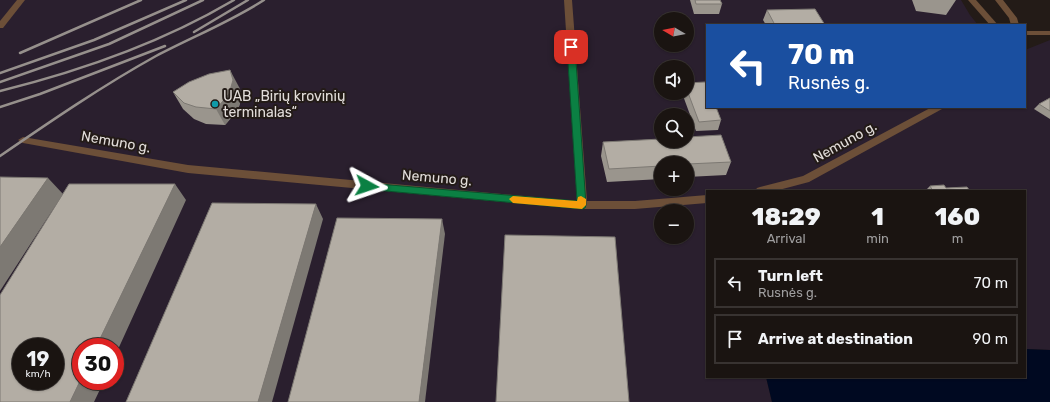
<!DOCTYPE html>
<meta charset="utf-8">
<style>
body{margin:0;font-family:Rubik,sans-serif;background:#231d1a;color:#f1f3f6;height:100vh;display:flex;flex-direction:column;font-size:15px;white-space:nowrap}
*{box-sizing:border-box;margin:0}
p{font-size:13px;color:#9f9e9f}
.icon{flex:none;width:22px;height:22px;fill:none;stroke:currentColor;stroke-width:2;stroke-linecap:round;stroke-linejoin:round}
.map{position:relative;flex:1;overflow:hidden}
.drawer{position:absolute;left:706px;top:190px;width:320px;height:188px;display:flex;flex-direction:column;background:#1a1411;border-radius:0px;box-shadow:0 1px 3px #0004,0 0 0 1px #383331}
.drawer>*{flex:none}
.hud{position:absolute;left:706px;top:24px;width:320px;height:84px;border-radius:0px;box-shadow:0 1px 3px #0004,0 0 0 1px #383331;background:#1a4fa0;color:#fff;overflow:hidden}
.needle{width:26px;rotate:280deg}
.buttons{position:absolute;left:654px;top:12px;display:grid;gap:8px}
.buttons a{display:grid;place-items:center;width:40px;height:40px;border-radius:50%;background:#1a1411;box-shadow:0 1px 3px #0004,0 0 0 1px #383331;font-size:20px}
.speed{position:absolute;left:12px;top:338px;display:flex;gap:8px;font-size:20px;font-weight:700;text-align:center}
.speed>*{display:grid;place-content:center;width:52px;height:52px;border-radius:50%;background:#1a1411;box-shadow:0 1px 3px #0004,0 0 0 1px #383331;line-height:1}
.speed small{font-size:10px;font-weight:400}
.speed .limit{border:6px solid #d22;background:#fff;color:#111}
.pin{position:absolute;display:grid;place-items:center;width:34px;height:34px;color:#fff;margin:-17px;border-radius:8px;box-shadow:0 2px 6px #0006}
.me{position:absolute;width:44px;margin:-22px;rotate:95deg;stroke-linejoin:round;filter:drop-shadow(0 0 3px #0008)}
.turn{display:flex;align-items:center;gap:14px;height:84px;padding:0 16px;font-size:18px}
.turn .icon{width:52px;height:52px;stroke-width:2.5}
.turn b{display:block;font-size:28px;line-height:34px}
.eta{display:flex;justify-content:space-evenly;align-items:center;height:68px;text-align:center}
.eta b{font-size:24px;font-weight:800;line-height:28px}
ul{padding:0;list-style:none}
li{display:flex;align-items:center;gap:12px;height:50px;margin:0 8px 6px;padding:0 8px;border:2px solid #383331;border-radius:0px}
li div{flex:1}
li b{display:block;font-size:15px}
li em{font-style:normal}
.map>svg:first-child{display:block}
.industrial{fill:#2a1f2e;fill-rule:evenodd}
.water{fill:#000921}
.lines{fill:none;stroke-linecap:round;stroke-linejoin:round}
.street{fill:#6c4f38;fill-rule:evenodd}
.rail{stroke:#96908c;stroke-width:2.5}
.wall{fill:#9a958d}
.shaded-wall{fill:#7d7973}
.building{fill:#b3ada4;stroke:#7d7973;fill-rule:evenodd}
.route{fill:#0b8043;stroke:#07532c}
.slow{fill:#f59e0b}
.culture-dot{fill:#0f9aa8;stroke:#231b17;stroke-width:1.5}
.labels{text-anchor:middle;dominant-baseline:central;stroke-width:4;stroke-linejoin:round;paint-order:stroke}
.poi-label{font-size:14px;fill:#e2ddda;stroke:#231b17;text-anchor:start}
.street-label{font-size:14px;fill:#e2ddda;stroke:#231b17}
</style>
<div class="map">
<svg width="1050" height="402" viewBox="0 0 1050 402">
<rect width="100%" height="100%" fill="#231b17"/>
<!-- industrial -->
<path class="industrial" d="M 0,0 L 961,0 L 970,15 L 978,25 L 707,25 L 707,107 L 1025,107 L 1025,50 L 1050,40 L 1050,350 L 1025,349 L 1025,191 L 707,191 L 707,377 L 766,377 L 772,402 L 0,402 ZM 661,19 L 687,19 L 687,45 L 661,45 ZM 661,67 L 687,67 L 687,93 L 661,93 ZM 661,115 L 687,115 L 687,141 L 661,141 ZM 661,163 L 687,163 L 687,189 L 661,189 ZM 661,211 L 687,211 L 687,237 L 661,237 ZM 21,347 L 55,347 L 55,381 L 21,381 ZM 81,347 L 115,347 L 115,381 L 81,381 Z"/>
<!-- water -->
<path class="water" d="M 1025,349 L 1050,350 L 1050,402 L 772,402 L 766,377 L 1025,377 Z"/>
<g class="lines">
<!-- street -->
<g class="street">
<path d="M 17,0 L 25,0 L 3,28 L 0,28 L 0,21 Z"/>
<path d="M 564,0 L 572,0 L 587,201 L 635,201 L 707,195 L 707,203 L 635,209 L 582,209 L 188,173 L 23,143 L 18,140 L 23,137 L 188,165 L 577,201 Z"/>
<path d="M 968,0 L 976,0 L 998,25 L 990,25 Z"/>
<path d="M 995,0 L 1003,0 L 1017,18 L 1019,25 L 1011,25 L 1009,18 Z"/>
<rect x="1025" y="31" width="25" height="4"/>
<path d="M 932,107 L 943,107 L 942,109 L 809,182 L 775,191 L 755,191 L 757,188 L 760,187 L 803,176 Z"/>
</g>
<!-- rail -->
<g class="rail">
<path d="M 194,32 L 248,0"/>
<path d="M 20,53 L 141,0"/>
<path d="M 0,73 L 94,40 L 186,0"/>
<path d="M 0,82 L 109,44 L 203,0"/>
<path d="M 0,91 C 81,71 163,42 234,0"/>
<path d="M 0,107 L 40,94 L 165,46"/>
<path d="M 0,156 C 51,121 102,86 156,56 C 192,37 230,22 264,0"/>
</g>
</g>
<!-- wall -->
<g class="wall">
<path d="M 690,0 L 720,0 L 722,4 L 719,14 L 694,14 Z"/>
<path d="M 912,0 L 956,0 L 946,15 L 916,11 Z"/>
<path d="M 767,10 L 825,25 L 766,25 L 763,20 Z"/>
<path d="M 687,83 L 721,120 L 718,130 L 696,131 L 682,93 L 687,93 Z"/>
<path d="M 239,87 L 242,96 L 238,110 L 225,125 L 206,124 L 194,119 L 183,109 L 173,92 Z"/>
<path d="M 1050,98 L 1050,119 L 1034,109 L 1039,104 Z"/>
<path d="M 603,142 L 731,162 L 726,175 L 687,177 L 687,163 L 661,163 L 661,179 L 607,182 L 601,156 Z"/>
<path d="M 930,186 L 970,191 L 925,191 Z"/>
</g>
<!-- shaded-wall -->
<g class="shaded-wall">
<path d="M 230,70 L 239,87 L 242,96 L 238,110 L 225,125 L 216,109 Z"/>
<path d="M 48,178 L 63,194 L 0,291 L 0,247 Z"/>
<path d="M 175,184 L 186,200 L 115,356 L 115,347 L 96,347 Z"/>
<path d="M 316,204 L 323,219 L 272,402 L 258,402 Z"/>
<path d="M 442,219 L 445,234 L 425,402 L 419,402 Z"/>
<path d="M 81,379 L 81,381 L 104,381 L 94,402 L 70,402 Z"/>
</g>
<!-- building -->
<g class="building">
<path d="M 695,0 L 720,0 L 722,4 L 696,4 Z"/>
<path d="M 815,9 L 825,25 L 775,25 L 767,10 Z"/>
<path d="M 230,70 L 233,80 L 229,94 L 216,109 L 196,107 L 184,103 L 173,92 L 189,82 L 209,74 Z"/>
<path d="M 705,82 L 707,86 L 707,107 L 716,107 L 721,120 L 699,122 L 687,90 L 687,83 Z"/>
<path d="M 1050,98 L 1050,111 L 1039,104 Z"/>
<path d="M 721,135 L 731,162 L 687,164 L 687,163 L 661,163 L 661,166 L 609,169 L 603,142 L 661,139 L 661,141 L 687,141 L 687,137 Z"/>
<path d="M 0,177 L 48,178 L 0,247 Z"/>
<path d="M 69,184 L 175,184 L 96,347 L 81,347 L 81,379 L 70,402 L 0,402 L 0,295 ZM 21,347 L 55,347 L 55,381 L 21,381 Z"/>
<path d="M 944,185 L 946,188 L 967,187 L 970,191 L 933,191 L 930,186 Z"/>
<path d="M 212,203 L 316,204 L 258,402 L 126,402 Z"/>
<path d="M 337,218 L 442,219 L 419,402 L 288,402 Z"/>
<path d="M 505,235 L 615,237 L 629,402 L 496,402 Z"/>
</g>
<!-- route -->
<path class="route" d="M 571,45 L 575,47 L 586,205 L 585,208 L 582,209 L 364,189 L 363,186 L 364,184 L 367,183 L 577,201 L 567,47 Z"/>
<!-- slow -->
<path class="slow" d="M 513,196 L 577,201 L 578,197 L 581,196 L 586,199 L 586,205 L 582,209 L 513,203 L 509,199 Z"/>
<!-- markers -->
<circle class="culture-dot" cx="215" cy="104" r="4"/>
<g class="labels">
<!-- poi labels -->
<g class="poi-label">
<text x="223" y="96">UAB „Birių krovinių<tspan x="223" dy="16">terminalas“</tspan></text>
</g>
<!-- street labels -->
<g class="street-label">
<text transform="translate(116 142) rotate(10)">Nemuno g.</text>
<text transform="translate(845 142) rotate(-29)">Nemuno g.</text>
<text transform="translate(437 178) rotate(5)">Nemuno g.</text>
</g>
</g>
</svg>
<div class="buttons">
<a><svg class="needle" viewBox="-14 -14 28 28"><path d="M0-13l5 13h-10z" fill="#e53935"/><path d="M0 13l5-13h-10z" fill="#9f9e9f"/></svg></a>
<a><svg class="icon" aria-label="sound" viewBox="0 0 24 24"><path d="M4 9h4l5-4v14l-5-4H4zM17 9q2 3 0 6"/></svg></a>
<a><svg class="icon" aria-label="search" viewBox="0 0 24 24"><circle cx="10" cy="10" r="6"/><path d="M15 15l6 6"/></svg></a>
<a>+</a>
<a>−</a>
</div>
<div class="speed"><div>19<small>km/h</small></div><div class="limit">30</div></div>
<div class="pin" style="left:571px;top:47px;background:#d93025"><svg class="icon" aria-label="arrive" viewBox="0 0 24 24"><path d="M6 21V4h12l-3 4 3 4H6"/></svg></div>
<svg class="me" style="left:367px;top:186px" viewBox="-20 -20 40 40"><path d="M0-17L14 15 0 8-14 15z" fill="#0b8043" stroke="#fff" stroke-width="4"/></svg>
<div class="hud">
<div class="turn"><svg class="icon" aria-label="left" viewBox="0 0 24 24"><path d="M17 20v-9H6M10 6l-5 5 5 5"/></svg><div><b>70 m</b>Rusnės g.</div></div>
</div>
<section class="drawer">
<div class="eta">
<div><b>18:29</b><p>Arrival</p></div>
<div><b>1</b><p>min</p></div>
<div><b>160</b><p>m</p></div>
</div>
<ul>
<li><svg class="icon" aria-label="left" viewBox="0 0 24 24"><path d="M17 20v-9H6M10 6l-5 5 5 5"/></svg><div><b>Turn left</b><p>Rusnės g.</p></div><em>70 m</em></li>
<li><svg class="icon" aria-label="arrive" viewBox="0 0 24 24"><path d="M6 21V4h12l-3 4 3 4H6"/></svg><div><b>Arrive at destination</b></div><em>90 m</em></li>
</ul>
</section>
</div>
